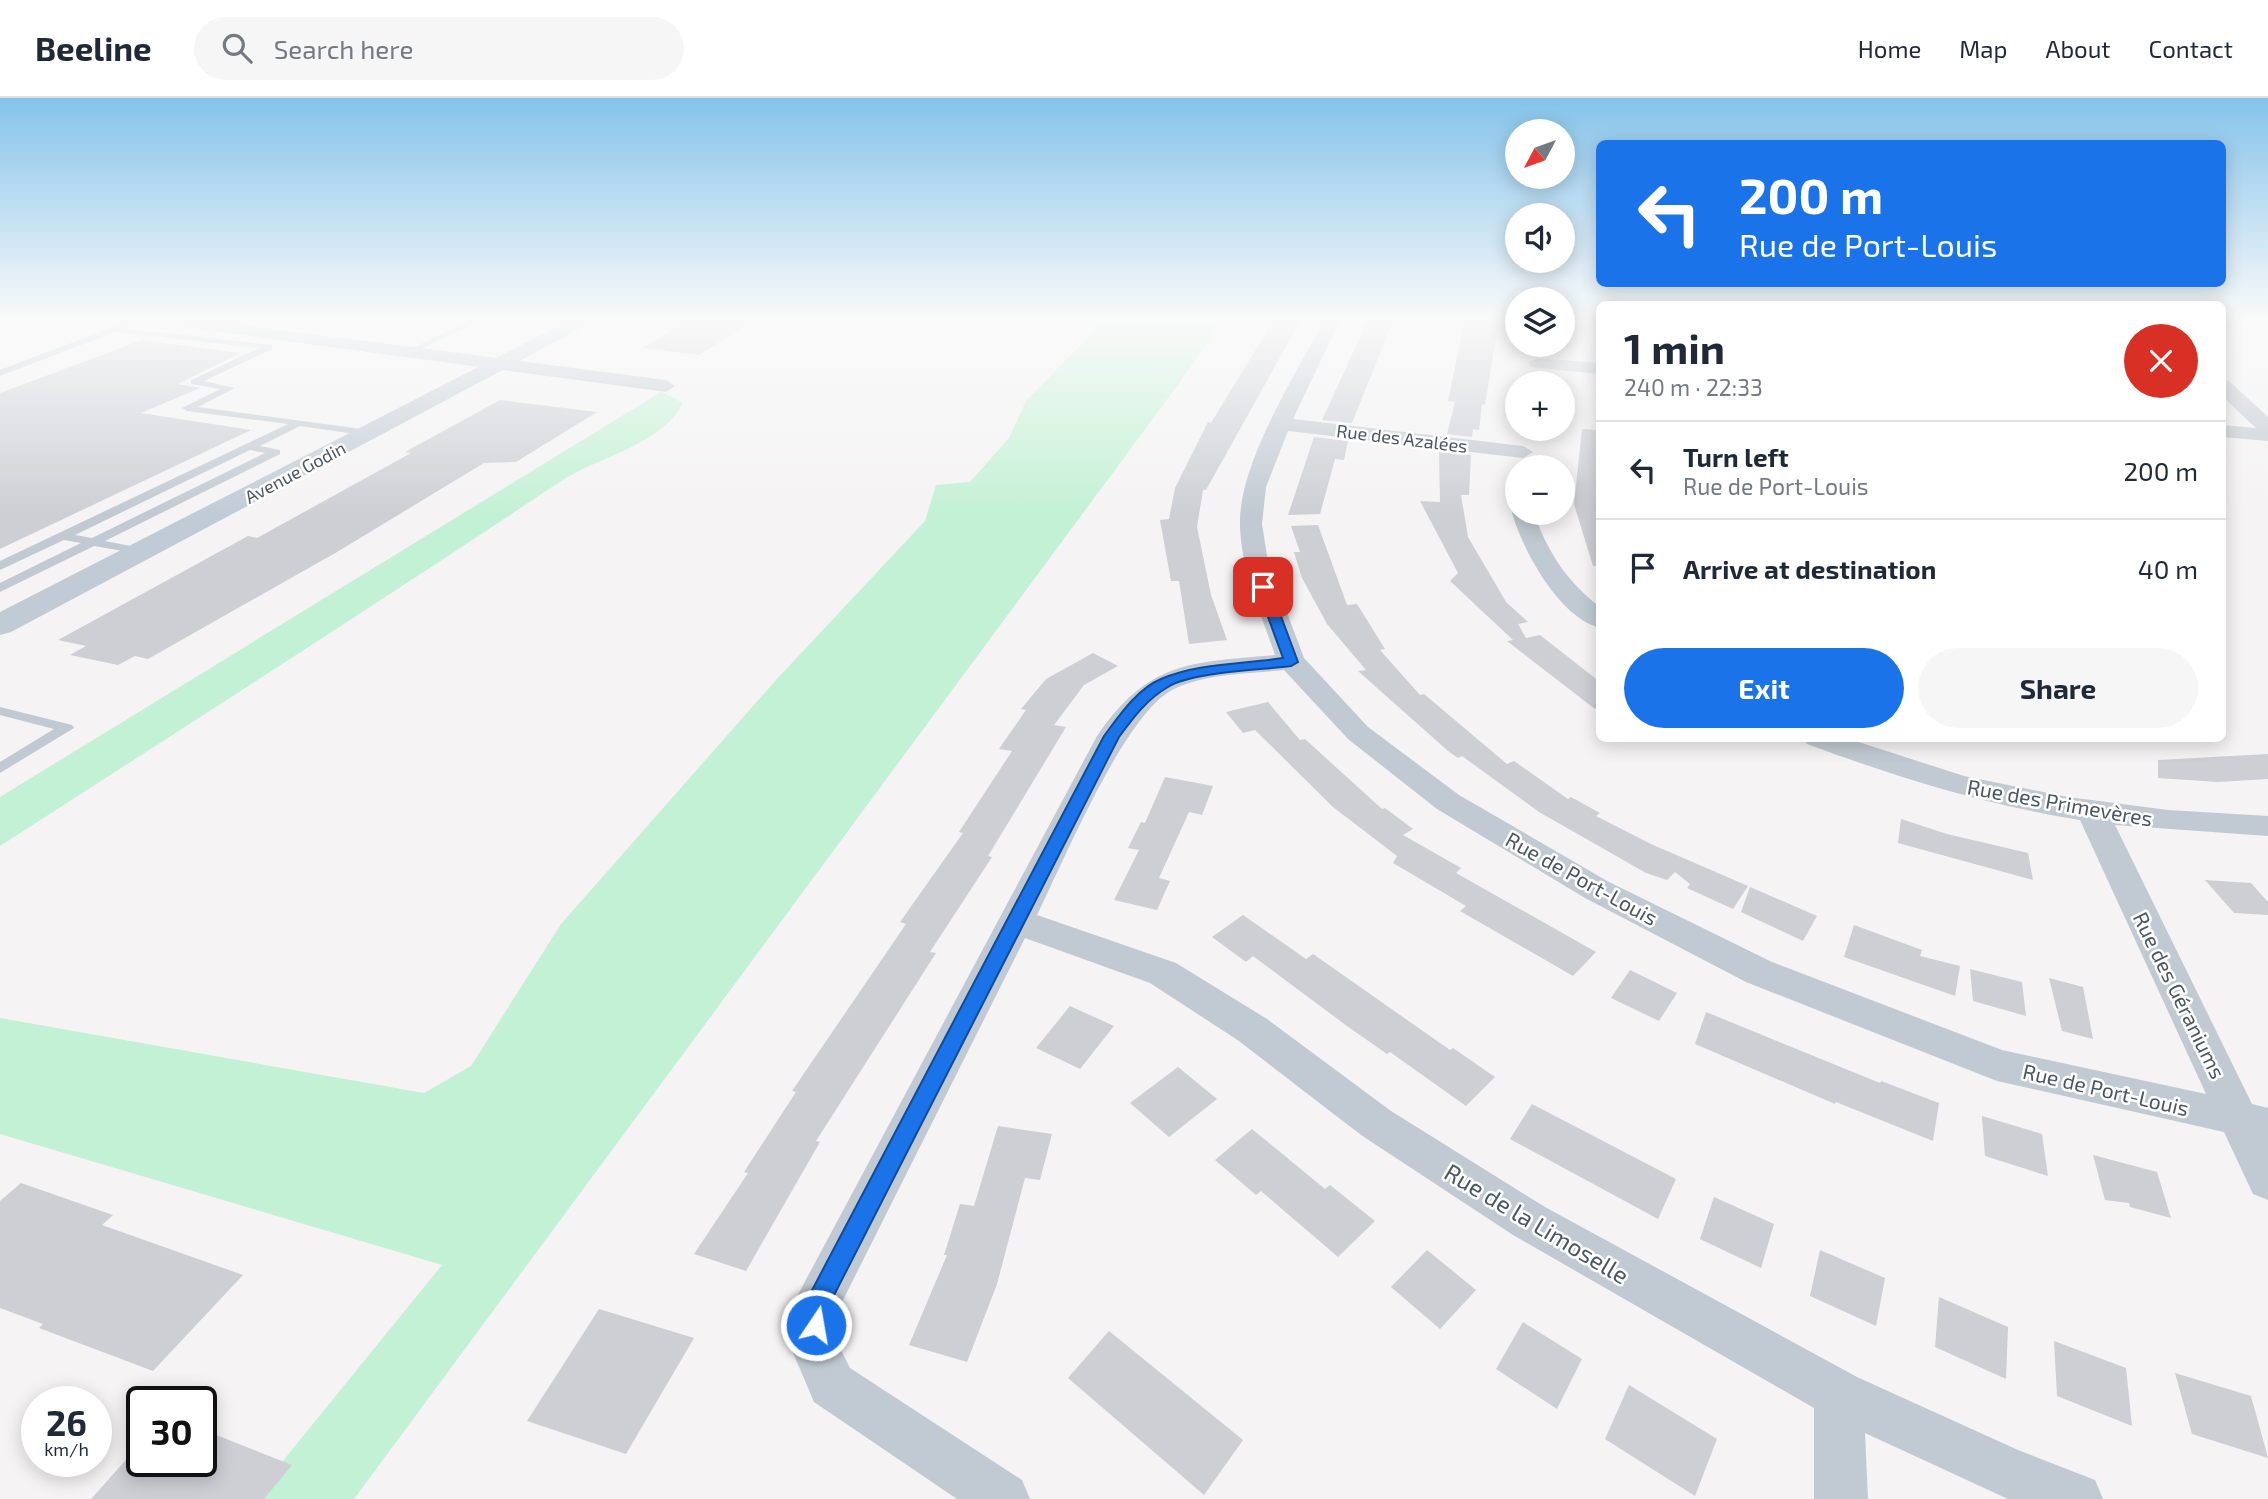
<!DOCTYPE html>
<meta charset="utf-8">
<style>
body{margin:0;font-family:"Exo 2",sans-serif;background:#f6f6f7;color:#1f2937;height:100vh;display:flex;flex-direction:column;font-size:26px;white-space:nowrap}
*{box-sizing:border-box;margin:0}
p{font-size:23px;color:#747a83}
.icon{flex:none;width:38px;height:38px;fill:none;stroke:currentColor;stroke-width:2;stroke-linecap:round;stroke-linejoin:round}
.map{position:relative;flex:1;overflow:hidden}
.details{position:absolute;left:1596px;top:203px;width:630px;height:441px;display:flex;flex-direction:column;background:#fff;border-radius:10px;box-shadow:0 4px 18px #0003}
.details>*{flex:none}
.top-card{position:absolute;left:1596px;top:42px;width:630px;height:147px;border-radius:10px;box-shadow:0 4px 18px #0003;background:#1a73e8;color:#fff;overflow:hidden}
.needle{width:46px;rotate:229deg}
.buttons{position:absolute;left:1505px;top:21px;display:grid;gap:14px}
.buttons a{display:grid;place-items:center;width:70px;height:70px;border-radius:50%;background:#fff;box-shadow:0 4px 18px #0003;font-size:35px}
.speed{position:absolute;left:21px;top:1288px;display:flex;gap:14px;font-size:35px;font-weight:700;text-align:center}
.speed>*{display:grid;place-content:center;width:91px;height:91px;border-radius:50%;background:#fff;box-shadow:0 4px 18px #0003;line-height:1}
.speed small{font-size:18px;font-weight:400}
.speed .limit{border:4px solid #111;border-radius:10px;background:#fff;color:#111}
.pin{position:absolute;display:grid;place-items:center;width:60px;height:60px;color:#fff;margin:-30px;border-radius:14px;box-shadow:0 4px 10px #0006}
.me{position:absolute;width:77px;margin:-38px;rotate:12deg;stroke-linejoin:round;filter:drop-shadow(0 0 5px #0008)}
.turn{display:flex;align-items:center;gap:24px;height:147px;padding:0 28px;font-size:32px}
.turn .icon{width:91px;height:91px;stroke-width:2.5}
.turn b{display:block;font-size:49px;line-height:60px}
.round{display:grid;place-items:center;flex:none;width:74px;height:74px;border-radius:37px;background:#f6f6f7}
.overview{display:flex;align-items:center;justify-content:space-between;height:119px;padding:0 28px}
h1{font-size:42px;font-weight:700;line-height:52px}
.action{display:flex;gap:14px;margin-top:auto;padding:14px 28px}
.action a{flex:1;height:80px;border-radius:42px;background:#1a73e8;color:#fff;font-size:28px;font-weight:700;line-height:80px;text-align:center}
.action a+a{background:#f6f6f7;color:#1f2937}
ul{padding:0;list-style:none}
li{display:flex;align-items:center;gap:21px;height:98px;padding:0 28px;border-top:2px solid #e0e1e3}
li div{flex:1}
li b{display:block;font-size:26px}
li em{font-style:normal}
header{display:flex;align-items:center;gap:42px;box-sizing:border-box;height:98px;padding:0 35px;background:#fff;border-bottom:2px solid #e0e1e3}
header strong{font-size:33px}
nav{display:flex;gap:38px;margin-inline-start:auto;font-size:24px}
.search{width:490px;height:63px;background:#f6f6f7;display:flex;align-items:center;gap:18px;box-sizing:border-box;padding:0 24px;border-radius:38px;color:#747a83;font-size:26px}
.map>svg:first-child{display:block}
.green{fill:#c3f1d5}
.building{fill:#cdcfd5}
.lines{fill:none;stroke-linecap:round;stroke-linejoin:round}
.lane{fill:#c1cad2;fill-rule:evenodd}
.street{fill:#c1cad2;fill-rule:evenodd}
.secondary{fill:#c1cbd6;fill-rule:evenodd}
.route{fill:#1a73e8;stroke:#114b97;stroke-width:2}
.labels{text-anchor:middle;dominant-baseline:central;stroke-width:5;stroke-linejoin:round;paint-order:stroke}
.far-street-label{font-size:18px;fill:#4a5661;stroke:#fff}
.street-label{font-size:21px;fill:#4a5661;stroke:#fff}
.near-street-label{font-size:24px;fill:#4a5661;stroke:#fff}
</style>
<header>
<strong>Beeline</strong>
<div class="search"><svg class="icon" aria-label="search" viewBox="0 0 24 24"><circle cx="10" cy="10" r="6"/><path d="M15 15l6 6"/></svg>Search here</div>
<nav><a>Home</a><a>Map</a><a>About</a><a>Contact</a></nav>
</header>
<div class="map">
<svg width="2268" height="1401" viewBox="0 0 2268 1401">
<rect width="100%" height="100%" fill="#f5f3f3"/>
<!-- green -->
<g class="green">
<path d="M 1107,220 L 1224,220 L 1177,288 L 354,1401 L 252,1401 L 442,1167 L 0,1036 L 0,920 L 424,995 L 471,968 L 561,826 L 776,582 L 925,423 L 936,387 L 970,384 L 1009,340 L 1026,303 Z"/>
<path d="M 661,294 L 683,305 C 662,347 600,358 561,383 C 375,507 188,627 0,748 L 0,699 Z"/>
</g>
<!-- building -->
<g class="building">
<path d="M 693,220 L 758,220 L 699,257 L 642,250 Z"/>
<path d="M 1275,220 L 1302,220 L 1206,392 L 1203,392 L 1197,429 L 1211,497 L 1227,542 L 1189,546 L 1179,483 L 1171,483 L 1160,422 L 1169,421 L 1175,390 L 1208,324 L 1211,325 Z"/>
<path d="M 1369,220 L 1394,220 L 1352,325 L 1322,322 Z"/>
<path d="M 1465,220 L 1499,220 L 1485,307 L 1482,306 L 1479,332 L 1473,331 L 1472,339 L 1447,336 L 1455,304 L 1448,303 Z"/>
<path d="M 142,242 L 240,255 L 178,286 L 200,290 L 141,315 L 251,332 L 0,451 L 0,295 Z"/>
<path d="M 500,302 L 597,314 L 516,364 L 484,365 L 337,454 L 148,561 L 135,558 L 118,567 L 70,557 L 86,548 L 58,542 L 248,438 L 257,440 L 411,355 L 405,354 Z"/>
<path d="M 1582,331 L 1600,332 L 1600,467 L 1593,468 L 1574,406 Z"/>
<path d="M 1314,339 L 1348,343 L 1344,362 L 1335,361 L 1320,416 L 1288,417 Z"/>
<path d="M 1439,353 L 1471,357 L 1469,397 L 1461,397 L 1468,439 L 1506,504 L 1528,524 L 1518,526 L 1526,540 L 1540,537 L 1600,584 L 1600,606 L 1595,611 L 1507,543 L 1513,542 L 1450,483 L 1458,475 L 1420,403 L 1440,404 Z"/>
<path d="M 1318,427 L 1347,507 L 1357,506 L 1385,551 L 1380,552 L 1420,597 L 1424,596 L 1507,666 L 1514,663 L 1568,701 L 1571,699 L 1600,715 L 1596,718 L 1651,746 L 1748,788 L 1733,811 L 1687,790 L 1690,786 L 1675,774 L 1667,782 L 1646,775 L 1539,714 L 1462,658 L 1458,660 L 1448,653 L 1358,573 L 1366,572 L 1327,526 L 1302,480 L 1294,454 L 1300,454 L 1291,428 Z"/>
<path d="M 1093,555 L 1118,568 L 1084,587 L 1054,627 L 1066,629 L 988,758 L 992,759 L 930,854 L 936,855 L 816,1043 L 820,1044 L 746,1173 L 694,1156 L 748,1075 L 744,1074 L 796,994 L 792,993 L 906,826 L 900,824 L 963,735 L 959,734 L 1012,653 L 999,651 L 1026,612 L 1021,611 L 1046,581 Z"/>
<path d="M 1268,604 L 1300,642 L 1305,641 L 1382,711 L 1385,710 L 1413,731 L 1403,737 L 1461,770 L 1456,775 L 1596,854 L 1573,878 L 1460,813 L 1466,808 L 1393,765 L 1397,758 L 1333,709 L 1255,632 L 1243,635 L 1226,614 Z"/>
<path d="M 2268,656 L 2268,681 L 2218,684 L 2158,680 L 2158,662 Z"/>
<path d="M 1165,679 L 1213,688 L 1202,717 L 1189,714 L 1159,780 L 1170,783 L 1157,812 L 1114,802 L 1139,752 L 1128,750 L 1141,724 L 1145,725 Z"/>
<path d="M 1901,721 L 1947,736 L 2028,755 L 2033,782 L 1898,745 Z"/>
<path d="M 2205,782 L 2251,785 L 2268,804 L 2268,817 L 2234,815 Z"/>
<path d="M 1750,789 L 1817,818 L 1803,843 L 1741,814 Z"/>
<path d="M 1243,817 L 1306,861 L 1313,856 L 1450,952 L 1453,950 L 1495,979 L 1466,1008 L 1390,954 L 1387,956 L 1347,928 L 1253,858 L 1246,864 L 1212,839 Z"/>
<path d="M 1854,827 L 1922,852 L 1920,858 L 1960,868 L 1955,898 L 1844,859 Z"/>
<path d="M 1970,871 L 2022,884 L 2026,918 L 1973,903 Z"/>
<path d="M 1630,872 L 1677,895 L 1659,923 L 1611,900 Z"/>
<path d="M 2049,880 L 2083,889 L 2093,941 L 2062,933 Z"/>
<path d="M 1070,908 L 1114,928 L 1080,971 L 1036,950 Z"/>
<path d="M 1706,914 L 1880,985 L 1881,983 L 1939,1005 L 1933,1043 L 1836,1004 L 1835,1006 L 1695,946 Z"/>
<path d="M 1178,969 L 1217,1001 L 1169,1039 L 1130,1005 Z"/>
<path d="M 1532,1006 L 1676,1081 L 1658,1121 L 1510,1041 Z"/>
<path d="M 1982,1018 L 2042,1036 L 2048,1078 L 1985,1058 Z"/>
<path d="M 998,1028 L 1052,1036 L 1040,1082 L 1025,1080 L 997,1186 L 967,1264 L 909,1247 L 947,1157 L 944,1157 L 960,1106 L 974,1108 Z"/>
<path d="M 1252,1031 L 1325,1091 L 1330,1087 L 1375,1123 L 1338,1159 L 1261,1093 L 1256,1097 L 1215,1062 Z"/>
<path d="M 2093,1057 L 2157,1074 L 2171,1120 L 2130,1109 L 2129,1105 L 2105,1102 Z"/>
<path d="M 21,1085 L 113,1117 L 102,1127 L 243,1177 L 153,1273 L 39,1230 L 43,1226 L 0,1210 L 0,1103 Z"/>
<path d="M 1714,1099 L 1774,1126 L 1761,1170 L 1700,1141 Z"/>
<path d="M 1427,1152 L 1476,1192 L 1440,1231 L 1391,1189 Z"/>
<path d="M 1820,1152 L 1885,1180 L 1876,1228 L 1810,1198 Z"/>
<path d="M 1939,1199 L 2008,1229 L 2006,1281 L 1935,1249 Z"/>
<path d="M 599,1211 L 694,1240 L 626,1356 L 527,1323 Z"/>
<path d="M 1523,1224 L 1582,1261 L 1557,1311 L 1496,1271 Z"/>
<path d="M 1109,1233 L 1243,1342 L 1204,1397 L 1068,1280 Z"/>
<path d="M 2054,1243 L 2126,1270 L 2132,1328 L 2057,1298 Z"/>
<path d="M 2175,1275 L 2251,1298 L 2268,1360 L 2192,1336 Z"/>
<path d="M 1629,1287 L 1717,1341 L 1695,1398 L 1605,1341 Z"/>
<path d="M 201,1331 L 292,1367 L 264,1401 L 91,1401 L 142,1344 L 142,1363 L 201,1363 Z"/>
</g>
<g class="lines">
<!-- lane -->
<g class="lane">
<path d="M 137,220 L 148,220 L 124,230 L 272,247 L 272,251 L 204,283 L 235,290 L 198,309 L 369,332 L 374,335 L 369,338 L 300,328 L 260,348 L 280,352 L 280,356 L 105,443 L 146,451 L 146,457 L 94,448 L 0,494 L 0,485 L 81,445 L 64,442 L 0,472 L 0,463 L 288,326 L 187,313 L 182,310 L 220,291 L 191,286 L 191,282 L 259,250 L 115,234 L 0,278 L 0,272 ZM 250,352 L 265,355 L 92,440 L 75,437 Z"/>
<path d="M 475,220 L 486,220 L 413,255 L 406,253 Z"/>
<path d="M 519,220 L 542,220 L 581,227 L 577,230 Z"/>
<path d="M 0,609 L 72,627 L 74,630 L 0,675 L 0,664 L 54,631 L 0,617 Z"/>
</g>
<!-- street -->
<g class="street">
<path d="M 143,220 L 189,220 L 666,282 L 675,288 L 666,294 L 151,225 Z"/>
<path d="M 1325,220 L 1341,220 L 1293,321 L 1523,348 L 1533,354 L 1523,360 L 1288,333 L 1266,389 L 1262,426 L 1268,464 L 1304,560 L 1368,629 L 1459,697 L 1609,784 L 1772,864 L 2002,952 L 2206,996 L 2080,722 C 1986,707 1896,679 1807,646 L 1803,640 L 1846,640 L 1964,678 L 2068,699 L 2168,712 L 2268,718 L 2268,738 L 2115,727 L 2252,1006 L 2268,1010 L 2268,1102 L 2253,1096 L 2224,1034 L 1997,983 L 1746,884 L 1585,800 L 1437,711 L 1348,641 L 1284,572 C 1248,576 1207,575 1174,591 C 1125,614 1063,765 1037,817 L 1176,865 L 1267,921 L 1391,1013 L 1545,1109 L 1857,1279 L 2018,1352 L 2095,1382 L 2103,1401 L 2008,1401 L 1865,1335 L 1868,1401 L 1814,1401 L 1814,1310 L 1513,1137 L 1361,1037 L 1239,943 L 1150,885 L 1025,840 L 841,1206 L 839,1248 L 850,1270 L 1022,1382 L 1030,1401 L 957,1401 L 814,1304 L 791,1250 L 794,1204 L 1097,638 C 1150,562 1190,565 1275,557 C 1261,515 1241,472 1240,427 C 1238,366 1296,276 1325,220 Z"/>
<path d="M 1537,260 L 1600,265 L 1600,276 L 1531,269 L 1528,265 Z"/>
<path d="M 2222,282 L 2229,283 L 2268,319 L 2268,343 L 2222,339 L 2222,327 L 2256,330 L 2222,298 Z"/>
<path d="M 1515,410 L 1517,415 L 1534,415 C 1547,453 1567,484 1600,509 L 1600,530 C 1558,519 1523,452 1512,415 Z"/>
</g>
<!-- secondary -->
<path class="secondary" d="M 574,220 L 600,220 L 11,534 L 0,537 L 0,514 Z"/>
</g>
<!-- sky -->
<linearGradient id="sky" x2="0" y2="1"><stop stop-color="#85c3ea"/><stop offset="0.53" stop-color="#fafafa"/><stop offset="1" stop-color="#fafafa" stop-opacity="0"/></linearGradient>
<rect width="2268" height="416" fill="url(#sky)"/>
<!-- route -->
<path class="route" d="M 1263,485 L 1270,489 L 1298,564 L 1291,568 C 1261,572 1191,574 1168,589 C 1147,601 1133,620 1119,639 L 830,1205 L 825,1235 L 816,1238 L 808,1235 L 804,1227 L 810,1196 L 1104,638 C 1119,618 1137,591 1161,581 C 1197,565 1244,566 1283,560 L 1257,489 Z"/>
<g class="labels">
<!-- far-street labels -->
<g class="far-street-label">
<text transform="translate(1402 340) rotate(7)">Rue des Azalées</text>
<text transform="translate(295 374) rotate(-28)">Avenue Godin</text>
</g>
<!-- street labels -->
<g class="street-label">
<text transform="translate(2060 704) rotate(10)">Rue des Primevères</text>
<text transform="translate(1582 780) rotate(29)">Rue de Port-Louis</text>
<text transform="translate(2180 897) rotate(64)">Rue des Géraniums</text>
<text transform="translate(2106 991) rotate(13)">Rue de Port-Louis</text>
</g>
<!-- near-street labels -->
<g class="near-street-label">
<text transform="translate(1537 1125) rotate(31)">Rue de la Limoselle</text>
</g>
</g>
</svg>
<div class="buttons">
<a><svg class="needle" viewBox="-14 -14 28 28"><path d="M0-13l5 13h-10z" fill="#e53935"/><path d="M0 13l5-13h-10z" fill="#747a83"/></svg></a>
<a><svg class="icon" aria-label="sound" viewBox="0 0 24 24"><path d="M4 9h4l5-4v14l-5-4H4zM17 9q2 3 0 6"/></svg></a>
<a><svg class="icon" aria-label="layers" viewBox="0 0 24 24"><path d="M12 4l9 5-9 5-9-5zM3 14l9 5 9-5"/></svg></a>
<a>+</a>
<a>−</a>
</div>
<div class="speed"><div>26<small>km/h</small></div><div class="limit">30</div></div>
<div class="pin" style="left:1263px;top:489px;background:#d93025"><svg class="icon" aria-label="arrive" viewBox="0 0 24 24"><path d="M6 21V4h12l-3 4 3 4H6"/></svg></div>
<svg class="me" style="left:816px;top:1227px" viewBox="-20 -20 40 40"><circle r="17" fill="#1a73e8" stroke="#fff" stroke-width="3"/><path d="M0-11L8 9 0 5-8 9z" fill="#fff"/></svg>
<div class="top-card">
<div class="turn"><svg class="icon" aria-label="left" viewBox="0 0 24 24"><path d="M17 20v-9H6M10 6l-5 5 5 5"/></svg><div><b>200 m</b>Rue de Port-Louis</div></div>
</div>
<section class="details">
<div class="overview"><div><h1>1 min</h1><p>240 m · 22:33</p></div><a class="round" style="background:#d93025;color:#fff"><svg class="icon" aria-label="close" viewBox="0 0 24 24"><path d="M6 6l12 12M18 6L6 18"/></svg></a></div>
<ul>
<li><svg class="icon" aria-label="left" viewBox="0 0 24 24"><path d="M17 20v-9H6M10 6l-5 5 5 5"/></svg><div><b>Turn left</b><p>Rue de Port-Louis</p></div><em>200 m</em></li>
<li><svg class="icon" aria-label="arrive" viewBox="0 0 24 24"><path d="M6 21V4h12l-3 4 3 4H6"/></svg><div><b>Arrive at destination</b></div><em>40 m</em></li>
</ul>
<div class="action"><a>Exit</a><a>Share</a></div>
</section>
</div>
